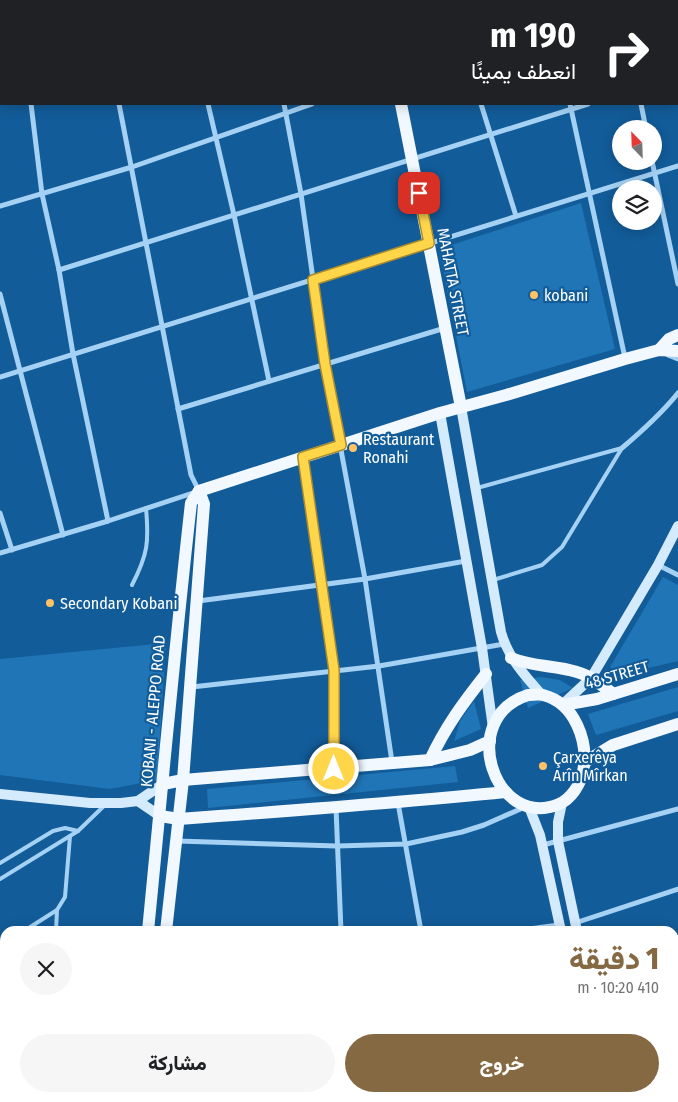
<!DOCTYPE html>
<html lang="ar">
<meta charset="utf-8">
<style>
body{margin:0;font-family:"Fira Sans Condensed",Vazirmatn,sans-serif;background:#f6f6f6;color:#202124;direction:rtl;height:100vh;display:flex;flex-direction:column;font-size:19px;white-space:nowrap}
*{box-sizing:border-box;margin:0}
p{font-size:16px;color:#757577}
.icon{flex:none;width:28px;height:28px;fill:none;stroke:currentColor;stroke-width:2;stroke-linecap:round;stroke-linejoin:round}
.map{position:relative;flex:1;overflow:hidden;direction:ltr}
.panel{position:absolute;left:0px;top:926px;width:679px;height:176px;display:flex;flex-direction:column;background:#fff;border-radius:15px 15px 0 0;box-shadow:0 2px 12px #0003;direction:rtl}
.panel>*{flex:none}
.guide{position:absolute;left:0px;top:0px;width:679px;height:105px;box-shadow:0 2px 12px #0003;direction:rtl;background:#202124;color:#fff;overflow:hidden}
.needle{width:32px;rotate:337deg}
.tools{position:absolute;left:612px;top:120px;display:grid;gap:10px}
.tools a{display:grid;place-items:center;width:50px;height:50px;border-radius:50%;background:#fff;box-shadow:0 2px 12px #0003;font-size:25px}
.pin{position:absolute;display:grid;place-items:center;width:42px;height:42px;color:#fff;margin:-21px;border-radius:10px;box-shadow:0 2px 8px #0006}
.me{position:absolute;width:55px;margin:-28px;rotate:0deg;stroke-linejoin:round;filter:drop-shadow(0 0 4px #0008)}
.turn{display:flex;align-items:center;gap:18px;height:105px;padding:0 20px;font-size:22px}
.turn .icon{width:65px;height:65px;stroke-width:2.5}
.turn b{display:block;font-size:35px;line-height:42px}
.round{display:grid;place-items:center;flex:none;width:52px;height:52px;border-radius:26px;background:#f6f6f6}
.head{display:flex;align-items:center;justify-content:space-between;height:85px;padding:0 20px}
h1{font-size:30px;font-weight:800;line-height:38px;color:#846942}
.cta{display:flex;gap:10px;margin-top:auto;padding:10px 20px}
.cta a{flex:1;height:58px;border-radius:30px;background:#846942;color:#fff;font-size:20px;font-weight:800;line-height:58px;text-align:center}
.cta a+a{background:#f6f6f6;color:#202124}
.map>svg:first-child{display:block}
.green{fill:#2075b7}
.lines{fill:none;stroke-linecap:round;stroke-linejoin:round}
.lane{stroke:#a4d1f4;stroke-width:4}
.street{stroke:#a4d1f4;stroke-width:5}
.secondary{stroke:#d4eafd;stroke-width:10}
.primary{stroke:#f1f8ff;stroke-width:12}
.route-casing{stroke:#a68a30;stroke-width:12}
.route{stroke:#ffd54a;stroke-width:9}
.poi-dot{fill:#ffc267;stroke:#125c99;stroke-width:2}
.labels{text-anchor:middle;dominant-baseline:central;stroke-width:4.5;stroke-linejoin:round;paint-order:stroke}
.street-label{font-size:16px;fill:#fff;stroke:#125c99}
.poi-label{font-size:16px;fill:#fff;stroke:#125c99;text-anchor:start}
</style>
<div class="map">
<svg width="678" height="1102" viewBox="0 0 678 1102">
<rect width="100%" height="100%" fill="#125c99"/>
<!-- green -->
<g class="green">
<path d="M 581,203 L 615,349 L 467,392 L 439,249 Z"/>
<path d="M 663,577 L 678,585 L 678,661 L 619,675 L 610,667 Z"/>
<path d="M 166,643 L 157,780 L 110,789 L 0,775 L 0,659 Z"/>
<path d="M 541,677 L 560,680 L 573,688 L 528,708 L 520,680 Z"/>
<path d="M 678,687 L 678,711 L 596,735 L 588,714 Z"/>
<path d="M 474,701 L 481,729 L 454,741 L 460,721 Z"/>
<path d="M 455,766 L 458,782 L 208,808 L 207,789 Z"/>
</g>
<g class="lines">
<!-- lane -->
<g class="lane">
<path d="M 477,488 L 622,448 L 562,547 L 542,565 L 493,580"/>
<path d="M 132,585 C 148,554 149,542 146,508"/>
<path d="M 0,863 L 53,831 L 65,828 L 78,831"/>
<path d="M 0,879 L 78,831 L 106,804"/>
<path d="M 24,931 L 57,910 L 65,897 L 70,836"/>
<path d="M 56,931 L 57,910"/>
<path d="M 0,945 L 5,942"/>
<path d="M 46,1102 L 46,1098"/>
<path d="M 234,1102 L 234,1098"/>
</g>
<!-- street -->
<g class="street">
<path d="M 18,0 L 18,1"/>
<path d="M 102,0 L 102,1"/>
<path d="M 185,0 L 185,1"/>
<path d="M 269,0 L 269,1"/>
<path d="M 548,0 L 548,1"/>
<path d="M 622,0 L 623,1"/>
<path d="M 23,1 L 28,0"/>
<path d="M 605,1 L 609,0"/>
<path d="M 0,6 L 1,5"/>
<path d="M 0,89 L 1,89"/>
<path d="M 31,104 L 42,194 L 59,270 L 73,354 L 108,521"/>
<path d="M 208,104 L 234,215 L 269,381"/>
<path d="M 284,104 L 301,194 L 325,364 L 365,579 L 392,762"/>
<path d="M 481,104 L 516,216"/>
<path d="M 570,104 L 625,358"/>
<path d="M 641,104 L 646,129"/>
<path d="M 652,161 L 678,284"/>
<path d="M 0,206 L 132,167 L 312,104"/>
<path d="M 59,270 L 588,104"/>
<path d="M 0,294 L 63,535"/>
<path d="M 668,355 L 678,359"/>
<path d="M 0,377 L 678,166"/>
<path d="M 178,409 L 445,328"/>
<path d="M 622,448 C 642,431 661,414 678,393"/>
<path d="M 303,459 L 334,670 L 334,768"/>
<path d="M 0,513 L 12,550"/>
<path d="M 0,553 L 108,521 L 199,491 L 191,475 L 119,104"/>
<path d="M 658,565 L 678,575"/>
<path d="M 198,601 L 365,579 L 466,561"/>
<path d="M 192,687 L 379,666 L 504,644"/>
<path d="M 398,803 L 421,931"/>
<path d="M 336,808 L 341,931"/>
<path d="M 177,841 L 337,846 L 406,844 L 462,832 L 484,825 L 525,807"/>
<path d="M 543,845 L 678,809"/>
<path d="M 575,923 L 678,889"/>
<path d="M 167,930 L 187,931"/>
<path d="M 514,931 L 559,925"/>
<path d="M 674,960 L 678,959"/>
<path d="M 674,1048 L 678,1047"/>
<path d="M 450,1098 L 451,1102"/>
<path d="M 651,1098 L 652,1102"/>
<path d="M 334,1102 L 335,1098"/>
</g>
<!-- secondary -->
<g class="secondary">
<path d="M 461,407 L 501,632 C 508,657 524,675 542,695"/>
<path d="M 440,413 L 482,648 L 493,728"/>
<path d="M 562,705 L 591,678 L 658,565 L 678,526"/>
<path d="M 0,794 L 90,803 L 121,803 L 138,801 L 163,784"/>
<path d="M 138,801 L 160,816"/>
<path d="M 562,803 L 558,822 L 558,841 L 577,931"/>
<path d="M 529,807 L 540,835 L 561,931"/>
<path d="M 598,1098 L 599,1102"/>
<path d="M 615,1098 L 616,1102"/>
</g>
<!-- primary -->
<g class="primary">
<path d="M 380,0 L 380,1"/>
<path d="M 401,104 L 461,407"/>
<path d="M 659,350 L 669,339 L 678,335"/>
<path d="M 199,491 L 440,413 L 506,395 L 625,359 L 659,350 L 678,351"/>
<path d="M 511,658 C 533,667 555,665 577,672 C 591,676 602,685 613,694"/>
<path d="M 528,695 C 533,695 539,694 543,695 C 575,703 589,742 583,772 C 580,785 571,799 559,804 C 495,831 456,718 528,695 Z"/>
<path d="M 563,705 L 597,699 L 678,674"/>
<path d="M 430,760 C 446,726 463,703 486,674"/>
<path d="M 585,762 L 613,745 L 678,724"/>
<path d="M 163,784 L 183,780 L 430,760 L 470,750 L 490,741"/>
<path d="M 160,816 L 179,819 C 288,811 397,803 505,792"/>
<path d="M 148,931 C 162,788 175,645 191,503 L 199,491"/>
<path d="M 166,931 L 183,780 L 204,504 L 199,491"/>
<path d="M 129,1102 L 129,1098"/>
<path d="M 145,1102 L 145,1098"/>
</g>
</g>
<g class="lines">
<!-- route casing -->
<g class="route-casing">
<path id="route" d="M 334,769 L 334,670 L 303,457 L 341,445 L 325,364 L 313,280 L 429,243 L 419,193"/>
</g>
<!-- route -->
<use href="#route" class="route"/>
</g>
<!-- markers -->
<g class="poi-dot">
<circle cx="534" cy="295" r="5"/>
<circle cx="353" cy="448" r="5"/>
<circle cx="50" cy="603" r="5"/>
<circle cx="543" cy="766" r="5"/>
</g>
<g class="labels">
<!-- street labels -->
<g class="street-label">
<text transform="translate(453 282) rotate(79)">MAHATTA STREET</text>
<text transform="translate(617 675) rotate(-16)">48 STREET</text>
<text transform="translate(153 711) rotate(-85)">KOBANI - ALEPPO ROAD</text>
</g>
<!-- poi labels -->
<g class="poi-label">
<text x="544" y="295">kobani</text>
<text x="363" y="439">Restaurant<tspan x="363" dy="18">Ronahi</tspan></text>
<text x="60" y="603">Secondary Kobani</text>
<text x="553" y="757">Çarxerêya<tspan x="553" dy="18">Arîn Mîrkan</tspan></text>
</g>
</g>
</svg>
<div class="tools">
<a><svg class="needle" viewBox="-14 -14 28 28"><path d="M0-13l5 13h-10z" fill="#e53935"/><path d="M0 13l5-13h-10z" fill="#757577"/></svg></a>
<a><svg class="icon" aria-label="layers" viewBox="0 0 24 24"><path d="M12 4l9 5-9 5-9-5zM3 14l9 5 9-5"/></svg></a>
</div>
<div class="pin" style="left:419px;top:193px;background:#d93025"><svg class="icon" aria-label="arrive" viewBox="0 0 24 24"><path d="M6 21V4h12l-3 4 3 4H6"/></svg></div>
<svg class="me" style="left:334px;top:769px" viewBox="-20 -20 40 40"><circle r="17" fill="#ffd54a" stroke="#fff" stroke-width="3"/><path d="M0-11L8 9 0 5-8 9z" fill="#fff"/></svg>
<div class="guide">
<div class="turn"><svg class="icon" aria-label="right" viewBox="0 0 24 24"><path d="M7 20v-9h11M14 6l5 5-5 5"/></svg><div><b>190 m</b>انعطف يمينًا</div></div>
</div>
<section class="panel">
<div class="head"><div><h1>1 دقيقة</h1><p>410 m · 10:20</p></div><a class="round"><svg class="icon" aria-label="close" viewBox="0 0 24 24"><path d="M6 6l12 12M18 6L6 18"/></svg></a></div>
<div class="cta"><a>خروج</a><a>مشاركة</a></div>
</section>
</div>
